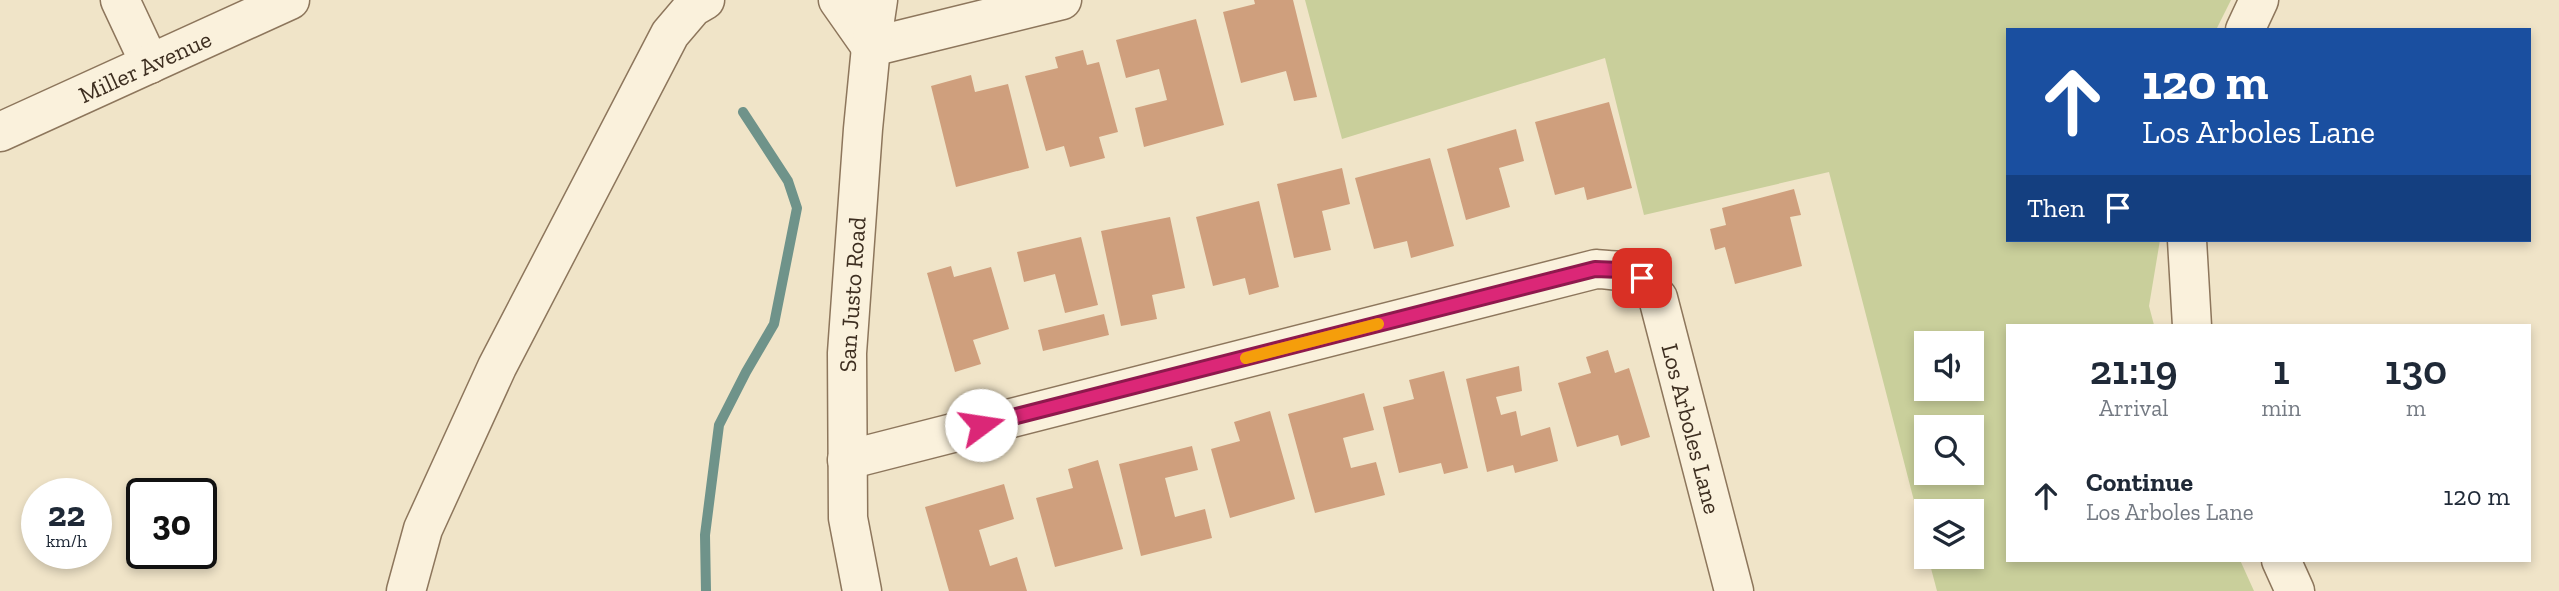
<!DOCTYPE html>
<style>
body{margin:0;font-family:"Zilla Slab",serif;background:#f2f2f3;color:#1f2937;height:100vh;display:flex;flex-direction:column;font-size:26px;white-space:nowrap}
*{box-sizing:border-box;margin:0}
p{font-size:23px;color:#747a83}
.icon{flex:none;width:38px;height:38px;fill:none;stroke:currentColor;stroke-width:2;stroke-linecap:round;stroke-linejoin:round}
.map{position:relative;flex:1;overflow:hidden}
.panel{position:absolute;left:2006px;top:324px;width:525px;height:238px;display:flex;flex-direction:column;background:#fff;border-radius:0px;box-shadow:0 4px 10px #0003}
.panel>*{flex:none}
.hud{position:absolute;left:2006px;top:28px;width:525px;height:214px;border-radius:0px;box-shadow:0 4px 10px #0003;background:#1a4fa0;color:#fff;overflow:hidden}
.controls{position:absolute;left:1914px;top:331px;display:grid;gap:14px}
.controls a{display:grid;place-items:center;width:70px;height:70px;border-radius:0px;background:#fff;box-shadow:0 4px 10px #0003;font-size:35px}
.speed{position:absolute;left:21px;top:478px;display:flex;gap:14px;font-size:35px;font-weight:700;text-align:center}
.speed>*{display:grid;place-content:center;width:91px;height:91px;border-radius:50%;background:#fff;box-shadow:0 4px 10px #0003;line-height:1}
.speed small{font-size:18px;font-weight:400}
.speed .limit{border:4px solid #111;border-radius:10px;background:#fff;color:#111}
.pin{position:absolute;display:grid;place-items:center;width:60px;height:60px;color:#fff;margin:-30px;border-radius:14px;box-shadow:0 4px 10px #0006}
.me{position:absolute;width:77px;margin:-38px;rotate:76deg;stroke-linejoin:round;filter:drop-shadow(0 0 5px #0008)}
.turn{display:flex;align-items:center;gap:24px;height:147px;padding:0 21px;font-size:32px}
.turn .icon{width:91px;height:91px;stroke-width:2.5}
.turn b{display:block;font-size:49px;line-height:60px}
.then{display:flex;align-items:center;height:66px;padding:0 21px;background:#0003;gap:14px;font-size:26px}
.eta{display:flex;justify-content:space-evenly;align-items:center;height:119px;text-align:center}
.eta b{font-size:42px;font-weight:600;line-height:49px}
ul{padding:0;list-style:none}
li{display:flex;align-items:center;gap:21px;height:105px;padding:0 21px}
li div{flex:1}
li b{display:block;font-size:26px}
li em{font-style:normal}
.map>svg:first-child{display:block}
.green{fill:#c9cf9b;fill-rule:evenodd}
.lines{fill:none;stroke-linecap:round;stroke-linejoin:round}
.stream{stroke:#6f938a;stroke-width:10}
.building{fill:#cf9f7d}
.minor-casing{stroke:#8d765c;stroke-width:41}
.minor{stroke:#faf1dc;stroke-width:38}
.route-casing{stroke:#8e194d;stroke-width:18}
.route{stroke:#db2777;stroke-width:12}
.slow{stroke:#f59e0b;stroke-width:12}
.labels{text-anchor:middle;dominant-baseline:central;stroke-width:7;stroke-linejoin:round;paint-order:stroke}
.street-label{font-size:24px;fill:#3d2e20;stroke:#f7eed8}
</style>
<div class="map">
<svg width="2559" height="591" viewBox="0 0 2559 591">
<rect width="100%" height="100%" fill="#f0e4c8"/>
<!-- green -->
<path class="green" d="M 1305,0 L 2231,0 L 2216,30 L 2007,30 L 2007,240 L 2160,240 L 2149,306 L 2154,325 L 2007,326 L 2007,560 L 2240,560 L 2254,591 L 1937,591 L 1928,557 L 1972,556 L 1972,511 L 1927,511 L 1927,551 L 1829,172 L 1644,215 L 1605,58 L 1342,139 ZM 1927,343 L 1972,343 L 1972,388 L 1927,388 ZM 1927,427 L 1972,427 L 1972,472 L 1927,472 Z"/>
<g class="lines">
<!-- stream -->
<path class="stream" d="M 706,591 L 705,535 L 719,425 L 746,372 L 774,324 L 797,208 L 788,181 L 743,112"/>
</g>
<!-- building -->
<g class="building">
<path d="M 1254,0 L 1293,0 L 1317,97 L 1294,101 L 1286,71 L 1241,83 L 1223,12 L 1255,4 Z"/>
<path d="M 1196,19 L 1224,125 L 1144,147 L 1135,108 L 1167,100 L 1159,69 L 1126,78 L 1116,40 Z"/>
<path d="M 1083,50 L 1087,65 L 1099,62 L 1118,132 L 1099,137 L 1105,158 L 1070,167 L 1064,146 L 1046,151 L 1025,76 L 1058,68 L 1055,57 Z"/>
<path d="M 971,75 L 975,92 L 1008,84 L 1029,168 L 956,187 L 931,86 Z"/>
<path d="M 1609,102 L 1632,188 L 1587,200 L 1584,187 L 1555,195 L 1535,122 Z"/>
<path d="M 1516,129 L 1524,161 L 1499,168 L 1510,207 L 1466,220 L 1447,149 Z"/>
<path d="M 1430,158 L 1454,246 L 1411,258 L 1407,241 L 1374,249 L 1355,178 Z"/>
<path d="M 1342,168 L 1350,204 L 1322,211 L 1331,250 L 1294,258 L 1277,184 Z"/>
<path d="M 1794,189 L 1801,215 L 1790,217 L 1802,266 L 1735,284 L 1725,247 L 1715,250 L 1710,229 L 1726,225 L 1722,208 Z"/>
<path d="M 1259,201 L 1279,287 L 1249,295 L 1245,278 L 1213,286 L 1196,217 Z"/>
<path d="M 1170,217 L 1185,288 L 1152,295 L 1157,319 L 1121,326 L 1101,231 Z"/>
<path d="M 1081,237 L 1098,305 L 1065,313 L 1055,274 L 1024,282 L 1017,252 Z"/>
<path d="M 951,266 L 954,277 L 991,267 L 1009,329 L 973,340 L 981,364 L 955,372 L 927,273 Z"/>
<path d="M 1104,314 L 1109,335 L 1043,351 L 1038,330 Z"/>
<path d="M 1608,350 L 1615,373 L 1629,368 L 1650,437 L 1621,446 L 1618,435 L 1577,447 L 1558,383 L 1591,373 L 1586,357 Z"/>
<path d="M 1519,366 L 1522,391 L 1496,397 L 1501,415 L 1516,411 L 1521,436 L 1550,427 L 1558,461 L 1515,473 L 1513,465 L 1487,472 L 1466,379 Z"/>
<path d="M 1444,371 L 1468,468 L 1444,474 L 1441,463 L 1399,473 L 1383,407 L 1414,399 L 1409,380 Z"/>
<path d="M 1364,393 L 1374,430 L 1343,438 L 1351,468 L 1376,462 L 1385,495 L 1315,513 L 1288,414 Z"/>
<path d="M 1270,411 L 1295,499 L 1230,518 L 1211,449 L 1240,441 L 1234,422 Z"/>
<path d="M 1192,446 L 1198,470 L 1165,478 L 1175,517 L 1205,509 L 1212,538 L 1141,556 L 1119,464 Z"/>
<path d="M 1098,460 L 1123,549 L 1055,567 L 1036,498 L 1073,488 L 1068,469 Z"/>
<path d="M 1004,484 L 1014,519 L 979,530 L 990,566 L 1017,557 L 1027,591 L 949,591 L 925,507 Z"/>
</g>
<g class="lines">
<!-- minor casing -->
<g class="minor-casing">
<g id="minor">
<path d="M 120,0 L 150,64"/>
<path d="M 838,0 L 871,47 L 1062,0"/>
<path d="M 2245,30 L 2259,0"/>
<path id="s1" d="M 0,132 L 290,0"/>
<path d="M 2187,240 L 2192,326"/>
<path id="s2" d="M 847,460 L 1596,269 C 1629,271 1637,271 1658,298 L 1734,591"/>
<path d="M 2281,560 L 2295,591"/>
<path d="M 406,591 L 423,529 L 497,367 L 670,34 L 693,7 L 705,0"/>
<path id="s3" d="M 862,591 L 848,518 L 847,353 L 863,129 L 871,47 L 878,0"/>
</g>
</g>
<!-- minor -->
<use href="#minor" class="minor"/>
</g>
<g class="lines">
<!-- route casing -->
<g class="route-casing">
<path id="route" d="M 981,425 L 1595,269 L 1621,270 L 1642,278"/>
</g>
<!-- route -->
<use href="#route" class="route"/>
<!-- slow -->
<path class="slow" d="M 1246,358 L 1378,324"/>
</g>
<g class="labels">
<!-- street labels -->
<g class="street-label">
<text stroke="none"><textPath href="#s1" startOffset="159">Miller Avenue</textPath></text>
<text stroke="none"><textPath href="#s3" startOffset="298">San Justo Road</textPath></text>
<text stroke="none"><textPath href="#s2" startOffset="980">Los Arboles Lane</textPath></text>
</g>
</g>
</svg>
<div class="controls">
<a><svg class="icon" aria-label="sound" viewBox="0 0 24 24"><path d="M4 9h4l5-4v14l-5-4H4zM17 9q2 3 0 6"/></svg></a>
<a><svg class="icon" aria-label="search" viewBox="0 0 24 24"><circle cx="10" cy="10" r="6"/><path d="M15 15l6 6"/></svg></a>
<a><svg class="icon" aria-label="layers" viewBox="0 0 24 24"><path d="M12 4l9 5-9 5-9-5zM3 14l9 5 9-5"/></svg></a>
</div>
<div class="speed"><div>22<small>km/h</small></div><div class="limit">30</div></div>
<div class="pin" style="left:1642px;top:278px;background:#d93025"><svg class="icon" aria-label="arrive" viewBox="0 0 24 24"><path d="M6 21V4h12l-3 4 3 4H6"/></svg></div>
<svg class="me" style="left:981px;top:425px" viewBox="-20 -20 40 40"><circle r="19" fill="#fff"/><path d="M0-13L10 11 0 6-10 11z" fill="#db2777"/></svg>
<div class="hud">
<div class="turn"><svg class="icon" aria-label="ahead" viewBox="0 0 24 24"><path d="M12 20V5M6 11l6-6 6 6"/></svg><div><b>120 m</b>Los Arboles Lane</div></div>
<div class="then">Then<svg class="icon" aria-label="arrive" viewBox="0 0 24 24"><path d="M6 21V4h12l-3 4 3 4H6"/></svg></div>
</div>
<section class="panel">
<div class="eta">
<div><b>21:19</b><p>Arrival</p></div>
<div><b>1</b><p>min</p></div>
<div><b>130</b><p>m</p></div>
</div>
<ul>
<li><svg class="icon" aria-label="ahead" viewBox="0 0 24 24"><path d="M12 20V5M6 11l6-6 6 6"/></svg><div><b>Continue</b><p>Los Arboles Lane</p></div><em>120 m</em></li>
</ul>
</section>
</div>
